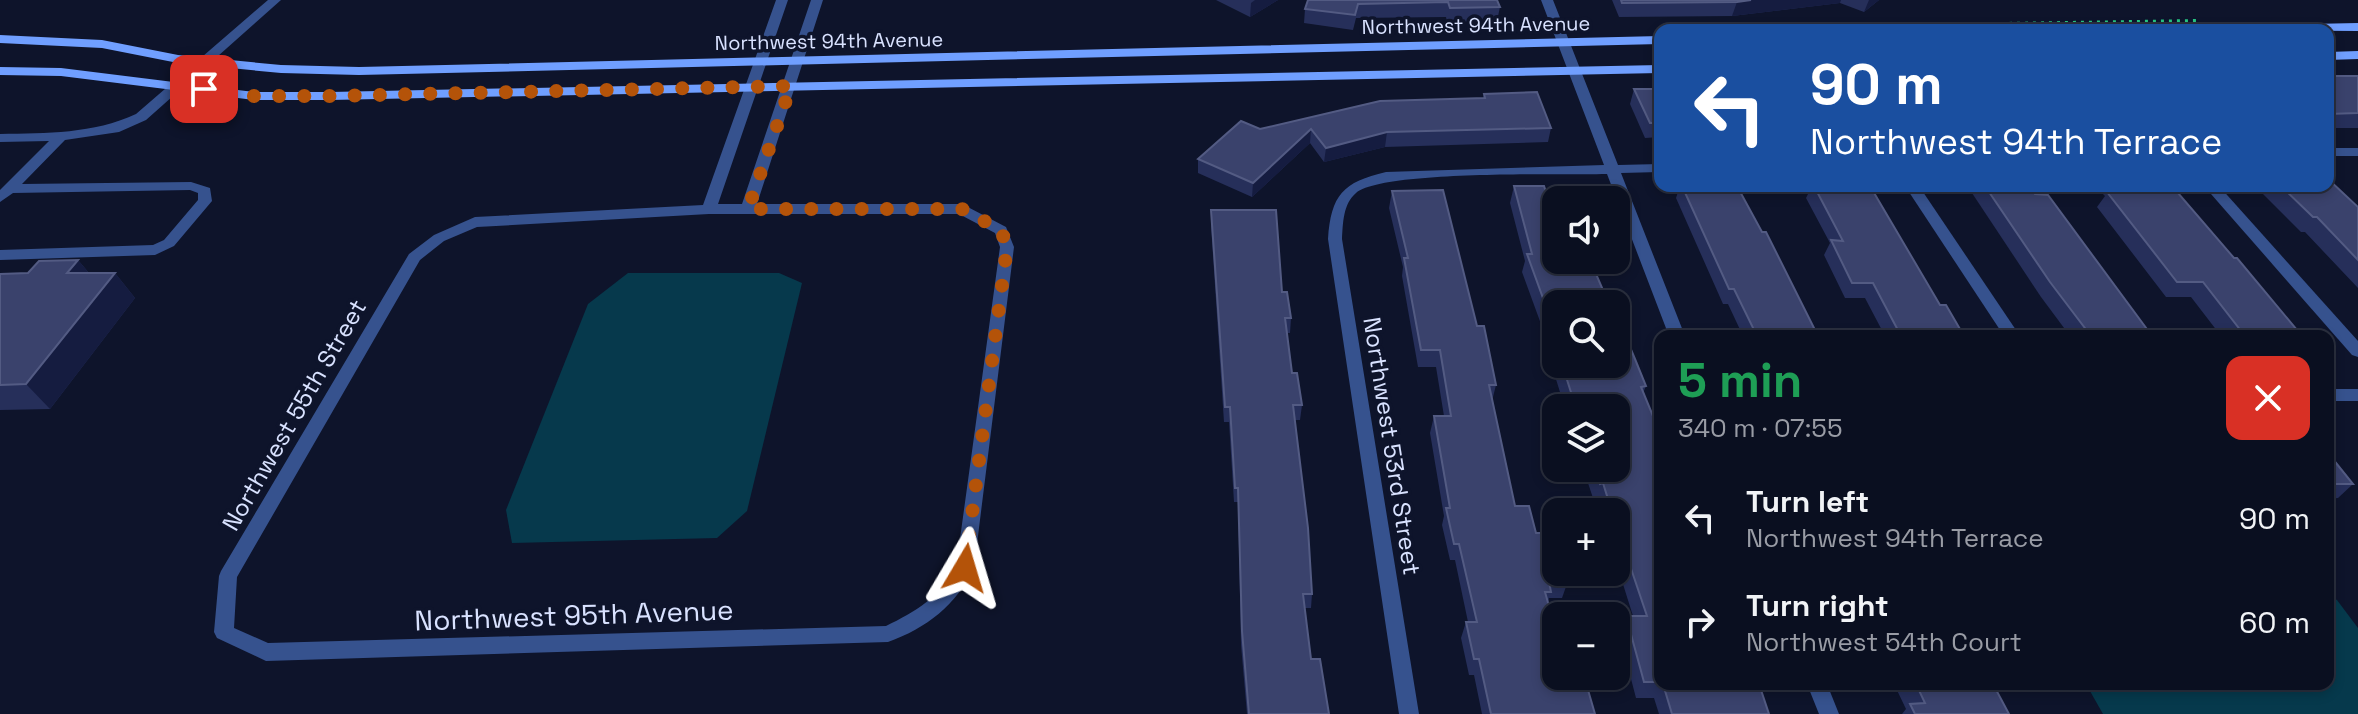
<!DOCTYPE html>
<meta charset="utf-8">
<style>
body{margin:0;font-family:"Space Grotesk",sans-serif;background:#131829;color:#f1f3f6;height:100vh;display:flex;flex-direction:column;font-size:30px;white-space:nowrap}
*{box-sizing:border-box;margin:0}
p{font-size:26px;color:#999ca5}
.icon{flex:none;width:44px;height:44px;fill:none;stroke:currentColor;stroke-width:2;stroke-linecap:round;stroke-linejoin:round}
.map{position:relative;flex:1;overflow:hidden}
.details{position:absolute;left:1654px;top:330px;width:680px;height:360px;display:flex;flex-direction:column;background:#0a0f20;border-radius:16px;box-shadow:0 4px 12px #0003,0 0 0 2px #2a2f3e}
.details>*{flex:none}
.banner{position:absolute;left:1654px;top:24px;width:680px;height:168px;border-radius:16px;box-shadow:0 4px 12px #0003,0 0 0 2px #2a2f3e;background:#1a4fa0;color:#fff;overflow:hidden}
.fabs{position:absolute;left:1542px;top:186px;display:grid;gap:16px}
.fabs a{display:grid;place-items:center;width:88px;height:88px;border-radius:16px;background:#0a0f20;box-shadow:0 4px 12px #0003,0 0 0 2px #2a2f3e;font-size:40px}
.pin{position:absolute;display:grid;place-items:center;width:68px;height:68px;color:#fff;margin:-34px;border-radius:16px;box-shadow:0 4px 12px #0006}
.me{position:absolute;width:88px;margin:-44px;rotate:7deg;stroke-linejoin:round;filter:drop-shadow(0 0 6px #0008)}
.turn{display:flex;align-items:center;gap:28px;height:168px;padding:0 24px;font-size:36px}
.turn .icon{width:104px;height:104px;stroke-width:2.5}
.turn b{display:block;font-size:56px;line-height:68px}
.round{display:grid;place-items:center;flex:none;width:84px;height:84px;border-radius:16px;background:#131829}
.headline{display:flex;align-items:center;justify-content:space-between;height:136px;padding:0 24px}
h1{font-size:48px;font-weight:800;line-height:60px;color:#1e9e55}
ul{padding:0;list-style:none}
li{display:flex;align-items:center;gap:24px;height:104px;padding:0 24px}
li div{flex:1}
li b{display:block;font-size:30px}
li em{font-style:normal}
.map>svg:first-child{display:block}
.water{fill:#06394c}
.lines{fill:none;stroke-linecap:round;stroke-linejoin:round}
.path{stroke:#26c683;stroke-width:4;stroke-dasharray:3 5;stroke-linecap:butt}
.lane{fill:#36528e;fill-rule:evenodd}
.street{fill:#36528e;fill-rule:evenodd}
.secondary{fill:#709fff;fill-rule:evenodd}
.wall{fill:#262f5a}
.shaded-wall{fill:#151c40}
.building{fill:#3a426c;stroke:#535b83;stroke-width:2}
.route{stroke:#b45309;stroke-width:14;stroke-dasharray:0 25.2}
.labels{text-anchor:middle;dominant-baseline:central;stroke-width:7;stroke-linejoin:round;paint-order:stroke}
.far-street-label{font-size:20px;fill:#d9e2ff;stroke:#0e142b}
.street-label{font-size:24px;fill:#d9e2ff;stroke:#0e142b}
.near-street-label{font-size:28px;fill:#d9e2ff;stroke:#0e142b}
</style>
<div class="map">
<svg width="2358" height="714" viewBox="0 0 2358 714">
<rect width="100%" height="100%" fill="#0e142b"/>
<!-- water -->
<g class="water">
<path d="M 628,273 L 779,273 L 802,283 L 747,511 L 717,538 L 512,543 L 506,510 L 588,304 Z"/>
<path d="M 2328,594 L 2337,600 L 2358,628 L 2358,714 L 2103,714 L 2086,684 L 2328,684 Z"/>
</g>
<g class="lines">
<!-- path -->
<path class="path" d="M 1673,29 L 2199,21"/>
<!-- lane -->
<path class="lane" d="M 268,0 L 281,0 L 146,120 L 119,132 L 65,140 L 22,184 L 191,182 L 210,188 L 212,201 L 174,246 L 155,255 L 0,260 L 0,250 L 153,245 L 164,240 L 198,200 L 198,193 L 190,190 L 13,193 L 0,202 L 0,190 L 49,141 L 0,142 L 0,134 C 47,133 93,134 136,114 Z"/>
<!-- street -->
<g class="street">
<path d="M 776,0 L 788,0 L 718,204 L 742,204 L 811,0 L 823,0 L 757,204 L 962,204 L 1006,227 L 1014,247 L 974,568 C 956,605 927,628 888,642 L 266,661 L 217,638 L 214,632 L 219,576 L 221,571 L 409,254 L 434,235 L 475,217 L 703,205 ZM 709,214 L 959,214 L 995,233 L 1000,247 L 956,568 C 941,596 915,612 886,626 L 268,643 L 234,628 L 237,577 L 420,260 L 444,241 L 477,227 Z"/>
<path d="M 1541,0 L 1553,0 L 1618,165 L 1660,164 L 1660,172 L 1621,173 L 1685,336 L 1669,336 L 1607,174 C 1563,175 1383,170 1356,193 C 1343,204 1343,223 1342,239 L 1419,714 L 1399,714 L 1328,239 C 1331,195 1343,182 1386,172 L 1604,165 Z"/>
<rect x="2328" y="148" width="30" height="8"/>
<path d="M 1905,186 L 1919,186 L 2020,336 L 2004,336 Z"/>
<path d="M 2204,186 L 2219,186 L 2358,341 L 2358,357 L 2352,355 Z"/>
<rect x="2328" y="389" width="30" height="12"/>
<path d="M 1807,684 L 1827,684 L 1839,714 L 1819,714 Z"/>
</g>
<!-- secondary -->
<g class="secondary">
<path d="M 2358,23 L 2358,31 L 2211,30 L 2217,26 Z"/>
<path d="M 0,35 L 102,40 L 178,55 L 281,65 L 359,67 L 1660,36 L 1660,44 L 359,75 L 281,73 L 178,63 L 102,48 L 0,43 Z"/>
<path d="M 2358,51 L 2358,59 L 2328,60 L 2328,52 Z"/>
<path d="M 1660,65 L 1660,73 L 330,100 L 254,100 L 61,76 L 0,75 L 0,67 L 61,68 L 254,92 L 330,92 Z"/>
</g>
</g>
<!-- wall -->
<g class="wall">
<path d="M 1216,0 L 1278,0 L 1250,17 Z"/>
<path d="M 1308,0 L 1497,0 L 1500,7 L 1497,21 L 1447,22 L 1446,17 L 1356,18 L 1353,30 L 1304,23 L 1305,9 Z"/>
<path d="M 1612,0 L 1879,0 L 1864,12 L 1840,3 L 1732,16 L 1619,17 Z"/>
<rect x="2328" y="76" width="30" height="52"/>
<path d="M 1634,89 L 1660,89 L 1660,137 L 1645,138 L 1630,104 Z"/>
<path d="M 1484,94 L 1551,128 L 1548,142 L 1385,147 L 1324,162 L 1310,143 L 1252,197 L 1198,173 L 1198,159 L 1260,129 L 1483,98 Z"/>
<path d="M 1514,186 L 1556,304 L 1556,364 L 1616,364 L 1646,386 L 1643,393 L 1660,433 L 1660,684 L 1759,684 L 1769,714 L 1659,714 L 1654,698 L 1636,698 L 1619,633 L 1626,616 L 1633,616 L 1616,562 L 1616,512 L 1600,512 L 1596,501 L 1594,501 L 1583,468 L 1616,468 L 1616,408 L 1565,408 L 1544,341 L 1545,335 L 1522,272 L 1525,261 L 1510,203 Z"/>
<path d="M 1680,186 L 1737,186 L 1818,336 L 1743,336 L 1728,304 L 1723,304 L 1676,198 Z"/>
<path d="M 1812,186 L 1870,186 L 1940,305 L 1964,336 L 1885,336 L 1865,298 L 1845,298 L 1824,255 L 1830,243 L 1806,198 Z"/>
<path d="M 1972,186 L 2029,186 L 2152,336 L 2070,336 L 2041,297 L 1970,190 Z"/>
<path d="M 2106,186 L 2172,186 L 2302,336 L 2221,336 L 2191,297 L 2166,297 L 2097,207 L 2105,196 L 2102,193 Z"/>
<path d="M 2255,186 L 2328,186 L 2358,207 L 2358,288 L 2305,232 L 2301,232 Z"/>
<path d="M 1392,191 L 1477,326 L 1496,385 L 1492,401 L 1515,506 L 1536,533 L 1568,581 L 1562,598 L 1549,598 L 1548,602 L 1571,684 L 1595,714 L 1482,714 L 1474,675 L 1469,675 L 1461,638 L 1466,622 L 1468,622 L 1455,560 L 1450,560 L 1442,525 L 1444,516 L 1430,433 L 1434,416 L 1444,416 L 1436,367 L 1418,367 L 1402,276 L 1403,267 L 1389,208 Z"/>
<path d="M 1211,210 L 1282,292 L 1291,318 L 1290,333 L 1287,333 L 1292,373 L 1302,405 L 1300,420 L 1295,420 L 1312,594 L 1311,608 L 1304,608 L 1311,659 L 1329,714 L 1247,714 L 1241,645 L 1238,502 L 1234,502 L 1229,422 L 1224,422 L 1211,225 Z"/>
<path d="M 78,260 L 89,273 L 115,273 L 135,298 L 50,409 L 0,410 L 0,274 L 28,273 Z"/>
<path d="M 2328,453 L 2353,484 L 2338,498 L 2328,499 Z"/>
<path d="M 1894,684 L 1993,684 L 2009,714 L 1902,714 L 1906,709 Z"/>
</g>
<!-- shaded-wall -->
<g class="shaded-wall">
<path d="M 1255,0 L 1278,0 L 1250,17 L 1251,3 Z"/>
<path d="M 1751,0 L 1841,0 L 1840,3 L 1732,16 L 1737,2 Z"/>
<path d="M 1869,0 L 1879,0 L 1864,12 Z"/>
<path d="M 1311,129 L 1310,143 L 1252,197 L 1253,183 Z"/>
<path d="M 1387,132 L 1385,147 L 1324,162 L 1326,148 Z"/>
<path d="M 78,260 L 99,285 L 67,273 Z"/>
<path d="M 115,273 L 135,298 L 50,409 L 26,384 Z"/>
</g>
<!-- building -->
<g class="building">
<path d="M 1308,0 L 1497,0 L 1500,7 L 1450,8 L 1448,2 L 1358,4 L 1355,15 L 1305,9 Z"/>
<path d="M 1621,0 L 1751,0 L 1737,2 L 1622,3 Z"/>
<path d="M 2328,76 L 2358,76 L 2358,113 L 2328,114 Z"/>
<path d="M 1634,89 L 1660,89 L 1660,123 L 1650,123 Z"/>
<path d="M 1537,92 L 1551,128 L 1387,132 L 1326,148 L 1311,129 L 1253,183 L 1198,159 L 1241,121 L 1260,129 L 1380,101 L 1485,98 L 1484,94 Z"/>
<path d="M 2328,179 L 2358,207 L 2358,260 L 2317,217 L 2313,217 L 2281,186 L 2328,186 Z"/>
<path d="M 1514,186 L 1544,186 L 1549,201 L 1556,201 L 1556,260 L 1590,260 L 1609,304 L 1556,304 L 1556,346 L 1549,323 L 1552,323 L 1527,254 L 1532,254 Z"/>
<path d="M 1682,186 L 1737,186 L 1762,232 L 1766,232 L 1818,336 L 1757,336 L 1734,289 L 1729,289 Z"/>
<path d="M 1814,186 L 1870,186 L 1940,305 L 1946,305 L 1964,336 L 1901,336 L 1873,283 L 1852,283 L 1831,240 L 1843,241 Z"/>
<path d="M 1985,186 L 2029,186 L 2035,194 L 2048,195 L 2152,336 L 2091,336 L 2050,282 Z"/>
<path d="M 2118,186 L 2172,186 L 2234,258 L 2237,258 L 2302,336 L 2245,336 L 2203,282 L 2177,282 L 2107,192 L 2123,192 Z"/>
<path d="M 1443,190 L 1477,326 L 1484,326 L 1496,385 L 1489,385 L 1515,506 L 1529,506 L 1536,533 L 1554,533 L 1556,540 L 1556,572 L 1565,572 L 1568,581 L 1549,582 L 1551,592 L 1545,592 L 1556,631 L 1556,676 L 1569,676 L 1571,684 L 1586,683 L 1595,714 L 1491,714 L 1479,659 L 1474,659 L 1466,622 L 1477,622 L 1459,544 L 1454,544 L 1446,508 L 1450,508 L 1434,416 L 1451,416 L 1440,350 L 1421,350 L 1404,258 L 1408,258 L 1392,191 Z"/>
<path d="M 1211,210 L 1276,210 L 1282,292 L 1287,292 L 1291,318 L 1285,318 L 1292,373 L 1297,373 L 1302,405 L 1293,405 L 1308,528 L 1312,594 L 1303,594 L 1311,659 L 1320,659 L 1329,714 L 1249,714 L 1242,631 L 1238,488 L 1235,488 L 1230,407 L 1225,407 Z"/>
<path d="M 78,260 L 67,273 L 115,273 L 26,384 L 0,385 L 0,274 L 28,273 L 39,261 Z"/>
<path d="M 1616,321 L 1619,321 L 1635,359 L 1646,386 L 1641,387 L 1660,433 L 1660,682 L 1644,682 L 1626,616 L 1647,616 L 1616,524 L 1616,512 L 1612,512 L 1603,483 L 1600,484 L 1595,468 L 1616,468 L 1616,408 L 1576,408 L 1562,364 L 1616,364 Z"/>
<path d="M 2328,453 L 2353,484 L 2328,484 Z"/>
<path d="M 1663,684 L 1759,684 L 1769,714 L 1672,714 Z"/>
<path d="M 1916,684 L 1993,684 L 2009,714 L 1915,714 L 1910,704 L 1925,703 Z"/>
</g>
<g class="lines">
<!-- route -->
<path class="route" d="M 204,89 L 254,96 L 330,96 L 791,86 L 748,209 L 962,209 L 1001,230 L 1007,247 L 965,568"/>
</g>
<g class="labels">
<!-- far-street labels -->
<g class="far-street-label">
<text transform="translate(1476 25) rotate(-1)">Northwest 94th Avenue</text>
<text transform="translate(829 41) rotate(-1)">Northwest 94th Avenue</text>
</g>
<!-- street labels -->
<g class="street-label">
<text transform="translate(294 415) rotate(-60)">Northwest 55th Street</text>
<text transform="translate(1392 446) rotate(81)">Northwest 53rd Street</text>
</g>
<!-- near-street labels -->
<g class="near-street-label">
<text transform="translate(574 615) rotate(-2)">Northwest 95th Avenue</text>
</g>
</g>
</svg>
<div class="fabs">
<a><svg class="icon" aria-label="sound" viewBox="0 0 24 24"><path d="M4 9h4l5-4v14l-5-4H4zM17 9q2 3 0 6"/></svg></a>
<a><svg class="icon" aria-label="search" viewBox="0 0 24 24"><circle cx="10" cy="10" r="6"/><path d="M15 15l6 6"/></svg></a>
<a><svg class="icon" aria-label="layers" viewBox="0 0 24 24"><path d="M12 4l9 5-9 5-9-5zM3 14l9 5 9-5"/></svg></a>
<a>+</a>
<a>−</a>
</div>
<div class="pin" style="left:204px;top:89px;background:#d93025"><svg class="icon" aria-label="arrive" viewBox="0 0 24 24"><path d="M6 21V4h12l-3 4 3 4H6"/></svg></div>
<svg class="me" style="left:965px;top:568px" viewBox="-20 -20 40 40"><path d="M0-17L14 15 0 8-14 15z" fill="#b45309" stroke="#fff" stroke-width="4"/></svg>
<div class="banner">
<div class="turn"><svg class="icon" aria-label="left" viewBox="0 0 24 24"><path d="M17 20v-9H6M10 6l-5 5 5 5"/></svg><div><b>90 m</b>Northwest 94th Terrace</div></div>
</div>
<section class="details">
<div class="headline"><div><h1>5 min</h1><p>340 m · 07:55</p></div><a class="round" style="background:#d93025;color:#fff"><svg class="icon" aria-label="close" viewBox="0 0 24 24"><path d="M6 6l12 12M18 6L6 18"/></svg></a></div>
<ul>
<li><svg class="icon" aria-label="left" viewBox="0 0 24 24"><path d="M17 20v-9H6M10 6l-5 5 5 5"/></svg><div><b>Turn left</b><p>Northwest 94th Terrace</p></div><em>90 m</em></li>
<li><svg class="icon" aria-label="right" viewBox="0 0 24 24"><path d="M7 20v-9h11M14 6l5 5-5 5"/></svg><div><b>Turn right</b><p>Northwest 54th Court</p></div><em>60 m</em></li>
</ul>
</section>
</div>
